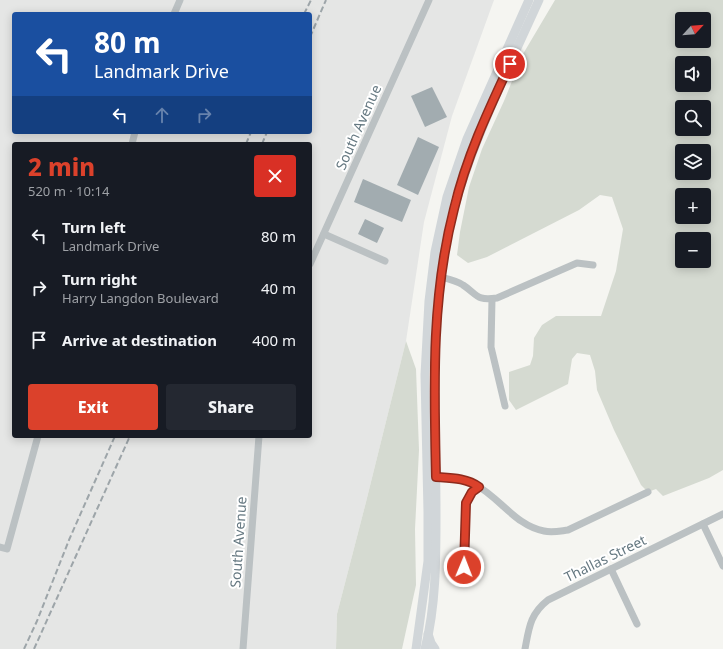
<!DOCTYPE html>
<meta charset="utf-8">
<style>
body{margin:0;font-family:"Noto Sans",sans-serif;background:#242831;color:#f1f3f6;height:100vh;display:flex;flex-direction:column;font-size:15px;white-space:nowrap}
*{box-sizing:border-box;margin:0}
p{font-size:13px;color:#9ea1a6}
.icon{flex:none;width:22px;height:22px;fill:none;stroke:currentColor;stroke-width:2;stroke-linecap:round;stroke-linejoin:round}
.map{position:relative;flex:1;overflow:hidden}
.side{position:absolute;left:12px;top:142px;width:300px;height:296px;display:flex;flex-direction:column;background:#171b24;border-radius:4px;box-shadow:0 2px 10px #0003}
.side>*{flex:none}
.hud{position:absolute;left:12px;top:12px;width:300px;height:122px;border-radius:4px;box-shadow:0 2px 10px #0003;background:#1a4fa0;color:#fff;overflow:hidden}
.needle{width:26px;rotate:64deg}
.controls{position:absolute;left:675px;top:12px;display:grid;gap:8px}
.controls a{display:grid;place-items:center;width:36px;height:36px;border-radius:4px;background:#171b24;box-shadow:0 2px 10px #0003;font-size:20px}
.pin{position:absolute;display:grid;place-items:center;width:34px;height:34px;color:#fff;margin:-17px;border:2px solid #fff;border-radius:50%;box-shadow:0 1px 4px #0007}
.me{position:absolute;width:44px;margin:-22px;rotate:1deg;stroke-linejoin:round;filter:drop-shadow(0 0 3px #0008)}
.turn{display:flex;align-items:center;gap:14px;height:84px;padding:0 16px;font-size:18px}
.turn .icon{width:52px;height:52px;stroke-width:2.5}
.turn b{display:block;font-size:28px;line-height:34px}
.lanes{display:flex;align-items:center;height:38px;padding:0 16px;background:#0003;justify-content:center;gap:20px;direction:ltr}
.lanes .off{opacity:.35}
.round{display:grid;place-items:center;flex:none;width:42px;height:42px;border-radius:4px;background:#242831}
.overview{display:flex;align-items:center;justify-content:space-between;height:68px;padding:0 16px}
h1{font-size:24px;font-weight:800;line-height:30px;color:#db412b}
.cta{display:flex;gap:8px;margin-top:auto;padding:8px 16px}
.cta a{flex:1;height:46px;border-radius:4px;background:#db412b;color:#fff;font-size:16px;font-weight:800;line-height:46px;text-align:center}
.cta a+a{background:#242831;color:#f1f3f6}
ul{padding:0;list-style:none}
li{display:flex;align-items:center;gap:12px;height:52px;padding:0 16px}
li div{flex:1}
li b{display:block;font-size:15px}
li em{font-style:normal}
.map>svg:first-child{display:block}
.built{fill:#e5e6e5;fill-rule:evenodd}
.green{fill:#d5dad1;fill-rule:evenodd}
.building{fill:#a2acb0}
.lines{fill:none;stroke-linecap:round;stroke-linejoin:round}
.minor{stroke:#bbc1c3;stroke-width:7}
.major{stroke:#d1d6d9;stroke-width:9}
.rail{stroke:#9da5a9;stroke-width:2;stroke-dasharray:6 3;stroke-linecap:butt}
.route-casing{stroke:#8e2a1c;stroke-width:10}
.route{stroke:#db412b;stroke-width:7}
.labels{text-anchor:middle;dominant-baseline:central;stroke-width:4;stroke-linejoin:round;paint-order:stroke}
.street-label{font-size:14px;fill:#657881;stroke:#fff}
</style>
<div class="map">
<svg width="723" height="649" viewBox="0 0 723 649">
<rect width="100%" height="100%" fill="#f5f5f1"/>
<!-- built -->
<path class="built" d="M 0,0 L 494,0 L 452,116 L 424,222 L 406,341 L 366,502 L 337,614 L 336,649 L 0,649 ZM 14,14 L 310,14 L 310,132 L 14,132 ZM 14,144 L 310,144 L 310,436 L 14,436 Z"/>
<!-- green -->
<g class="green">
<path d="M 555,0 L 723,0 L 723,470 L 709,478 L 663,496 L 656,489 L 648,492 L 641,485 L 614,430 L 597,390 L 595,371 L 590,355 L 577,353 L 572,359 L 568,384 L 516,410 L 509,400 L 509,372 L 530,365 L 533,356 L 534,338 L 542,325 L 556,316 L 601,316 L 616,271 L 623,229 L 612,197 L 600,195 L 579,210 L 487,257 L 468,263 L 457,255 L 460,232 L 469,187 L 482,149 L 504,101 L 523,54 ZM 682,19 L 704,19 L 704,41 L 682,41 ZM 682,63 L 704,63 L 704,85 L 682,85 ZM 682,107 L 704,107 L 704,129 L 682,129 ZM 682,151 L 704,151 L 704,173 L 682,173 ZM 682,195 L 704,195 L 704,217 L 682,217 ZM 682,239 L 704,239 L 704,261 L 682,261 Z"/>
<path d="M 406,341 L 416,369 L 419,450 L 415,529 L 416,585 L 402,649 L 336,649 L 337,614 L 366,502 Z"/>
</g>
<!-- building -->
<g class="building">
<path d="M 432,87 L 447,117 L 425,127 L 411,96 Z"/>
<path d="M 418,137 L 439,147 L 418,195 L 397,185 Z"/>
<path d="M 363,179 L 411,200 L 402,222 L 354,202 Z"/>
<path d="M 365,219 L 384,228 L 377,243 L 358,234 Z"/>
</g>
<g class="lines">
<!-- minor -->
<g class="minor">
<path d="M 174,14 L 180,0"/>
<path d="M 132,144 L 135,132"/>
<path d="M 324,234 L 385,261"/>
<path d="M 310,264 L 429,0"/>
<path d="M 436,276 C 444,278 456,280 463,285 C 478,295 476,301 497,298 L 577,263 L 593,265"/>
<path d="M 492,299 L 491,347 L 505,406"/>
<path d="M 431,477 C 446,477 463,478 476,485 C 500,498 516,526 544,531 C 552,533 560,531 568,530 L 648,492"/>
<path d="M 703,524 L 723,566"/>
<path d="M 0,547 L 7,549 L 38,436"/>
<path d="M 464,567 L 466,503 L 472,492 L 479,487"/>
<path d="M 611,569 L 637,624"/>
<path d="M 243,649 L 259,436"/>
<path d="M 525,649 C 529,628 530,614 548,600 L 723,514"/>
</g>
<!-- major -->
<g class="major">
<path d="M 428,634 L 431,643 L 435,649"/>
<path d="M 416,649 L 428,561 L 428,512 L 425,375 L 429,301 L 435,252 L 447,197 L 467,139 L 529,0"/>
<path d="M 425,649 C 436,606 436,560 436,515 C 436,444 432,372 437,300 C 446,193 495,97 539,0"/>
</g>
<!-- rail -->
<g class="rail">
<path d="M 304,14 L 311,0"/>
<path d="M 310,37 L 326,0"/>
<path d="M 246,144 L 251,132"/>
<path d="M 262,144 L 267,132"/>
<path d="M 24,649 L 37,621 L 69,540 L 115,436"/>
<path d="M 34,649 L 130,436"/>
</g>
</g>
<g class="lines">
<!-- route casing -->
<g class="route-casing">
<path id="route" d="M 464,567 L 466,503 L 472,492 L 479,487 C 467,478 451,478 436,477 C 434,386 431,298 454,209 C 466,158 488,111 510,64"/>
</g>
<!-- route -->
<use href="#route" class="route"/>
</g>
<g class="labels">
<!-- street labels -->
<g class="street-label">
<text transform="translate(358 127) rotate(-66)">South Avenue</text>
<text transform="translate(238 542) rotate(-86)">South Avenue</text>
<text transform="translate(605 558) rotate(-26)">Thallas Street</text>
</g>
</g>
</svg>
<div class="controls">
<a><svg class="needle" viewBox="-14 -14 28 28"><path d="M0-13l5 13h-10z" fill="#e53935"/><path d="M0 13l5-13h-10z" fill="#9ea1a6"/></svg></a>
<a><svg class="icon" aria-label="sound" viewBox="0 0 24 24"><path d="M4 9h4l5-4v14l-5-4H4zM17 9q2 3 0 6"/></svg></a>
<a><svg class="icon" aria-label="search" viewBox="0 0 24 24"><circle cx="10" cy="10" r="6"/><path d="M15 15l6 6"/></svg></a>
<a><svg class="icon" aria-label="layers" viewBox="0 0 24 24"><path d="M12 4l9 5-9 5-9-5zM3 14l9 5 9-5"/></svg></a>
<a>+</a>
<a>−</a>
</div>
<div class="pin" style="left:510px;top:64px;background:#d93025"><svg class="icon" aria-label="arrive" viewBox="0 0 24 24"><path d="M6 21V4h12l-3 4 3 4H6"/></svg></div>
<svg class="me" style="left:464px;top:567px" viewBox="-20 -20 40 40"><circle r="17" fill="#db412b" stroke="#fff" stroke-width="3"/><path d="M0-11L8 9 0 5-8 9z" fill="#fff"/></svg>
<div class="hud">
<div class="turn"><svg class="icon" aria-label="left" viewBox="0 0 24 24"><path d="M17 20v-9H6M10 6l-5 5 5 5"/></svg><div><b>80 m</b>Landmark Drive</div></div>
<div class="lanes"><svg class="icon" aria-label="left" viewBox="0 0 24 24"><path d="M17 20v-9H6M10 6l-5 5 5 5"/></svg><svg class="icon off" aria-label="ahead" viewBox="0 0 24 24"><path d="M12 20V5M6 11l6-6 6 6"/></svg><svg class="icon off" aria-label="right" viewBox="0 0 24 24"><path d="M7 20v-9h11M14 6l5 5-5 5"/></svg></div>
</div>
<section class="side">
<div class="overview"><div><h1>2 min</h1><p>520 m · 10:14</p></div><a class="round" style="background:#d93025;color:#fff"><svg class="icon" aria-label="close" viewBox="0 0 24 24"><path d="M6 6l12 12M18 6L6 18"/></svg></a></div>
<ul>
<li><svg class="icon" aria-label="left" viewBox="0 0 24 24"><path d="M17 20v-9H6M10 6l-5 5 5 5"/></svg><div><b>Turn left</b><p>Landmark Drive</p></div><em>80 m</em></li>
<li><svg class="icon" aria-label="right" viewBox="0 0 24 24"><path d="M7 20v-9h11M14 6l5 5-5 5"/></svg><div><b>Turn right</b><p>Harry Langdon Boulevard</p></div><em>40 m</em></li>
<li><svg class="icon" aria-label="arrive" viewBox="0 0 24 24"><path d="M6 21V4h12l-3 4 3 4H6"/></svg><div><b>Arrive at destination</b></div><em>400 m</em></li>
</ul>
<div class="cta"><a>Exit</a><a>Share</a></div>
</section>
</div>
